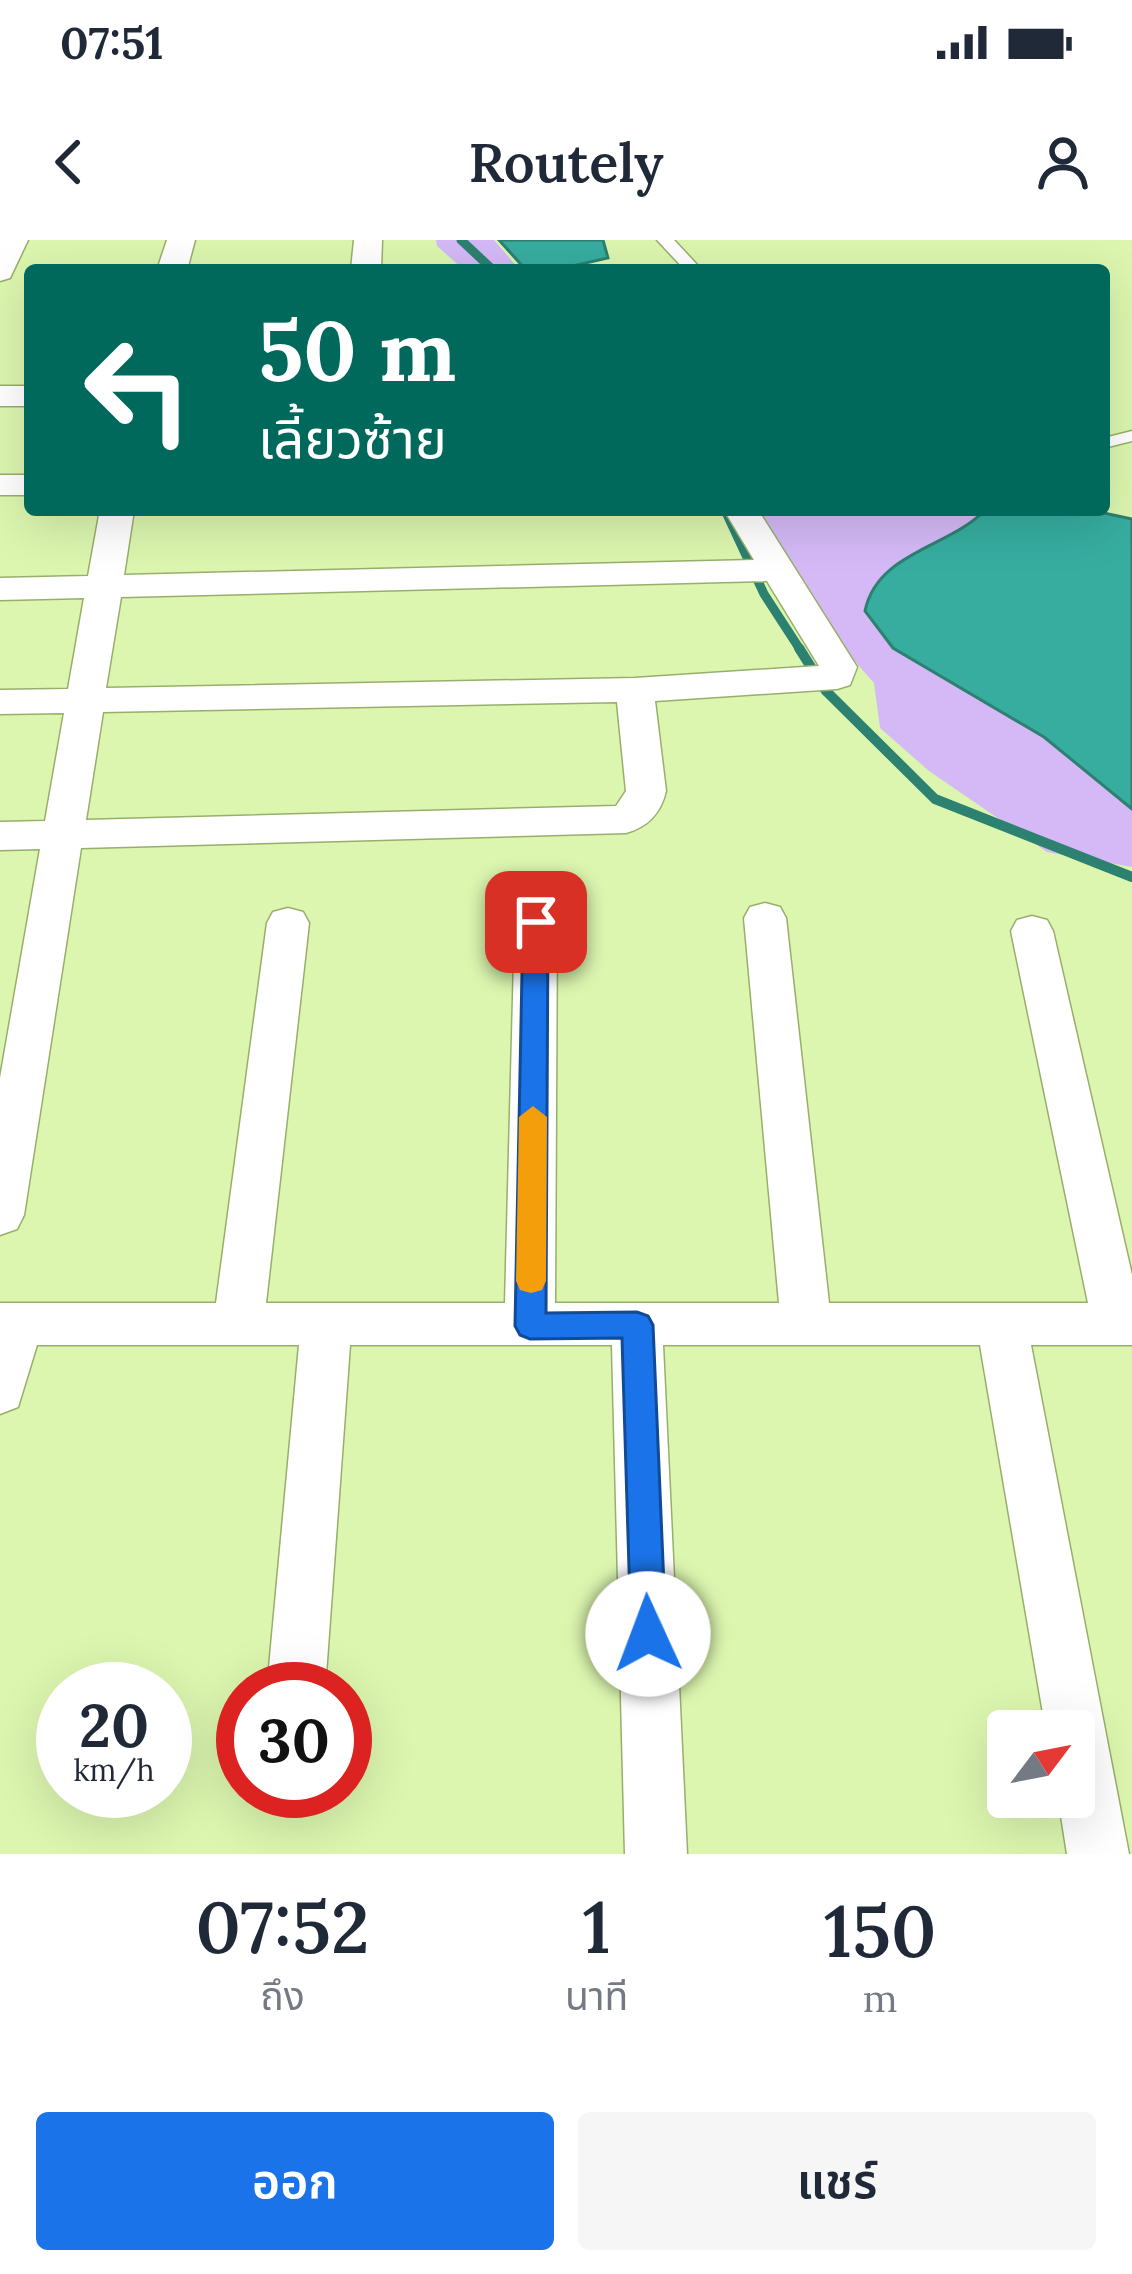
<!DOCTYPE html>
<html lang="th">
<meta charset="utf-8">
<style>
body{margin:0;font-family:Lora,"Noto Sans Thai",serif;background:#f6f6f7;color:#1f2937;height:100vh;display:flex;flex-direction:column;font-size:45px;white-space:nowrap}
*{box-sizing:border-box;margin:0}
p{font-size:39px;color:#747a83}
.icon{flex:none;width:66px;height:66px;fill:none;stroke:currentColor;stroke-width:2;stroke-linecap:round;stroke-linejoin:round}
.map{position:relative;height:1614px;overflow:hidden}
.panel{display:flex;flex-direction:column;background:#fff;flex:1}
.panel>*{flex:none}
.guide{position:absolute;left:24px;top:24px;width:1086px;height:252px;border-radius:12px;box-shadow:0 12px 48px #0002;background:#00695c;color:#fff;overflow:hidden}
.needle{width:78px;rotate:58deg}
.fabs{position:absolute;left:987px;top:1470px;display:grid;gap:24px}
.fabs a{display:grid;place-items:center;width:108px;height:108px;border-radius:12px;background:#fff;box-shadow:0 12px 48px #0002;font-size:60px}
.speed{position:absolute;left:36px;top:1422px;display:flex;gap:24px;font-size:60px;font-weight:700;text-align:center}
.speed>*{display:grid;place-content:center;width:156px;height:156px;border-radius:50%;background:#fff;box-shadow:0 12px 48px #0002;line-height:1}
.speed small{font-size:30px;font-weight:400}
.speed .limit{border:18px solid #d22;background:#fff;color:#111}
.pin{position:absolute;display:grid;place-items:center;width:102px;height:102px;color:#fff;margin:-51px;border-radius:24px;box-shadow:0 6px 18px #0006}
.me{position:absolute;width:132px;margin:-66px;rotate:358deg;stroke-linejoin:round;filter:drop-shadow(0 0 9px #0008)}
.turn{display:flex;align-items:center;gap:42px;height:252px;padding:0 36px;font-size:54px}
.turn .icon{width:156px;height:156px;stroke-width:2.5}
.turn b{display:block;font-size:84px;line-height:102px}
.eta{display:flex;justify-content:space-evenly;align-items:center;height:204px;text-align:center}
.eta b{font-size:72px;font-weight:600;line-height:84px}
.cta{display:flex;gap:24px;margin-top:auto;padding:24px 36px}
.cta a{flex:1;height:138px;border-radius:12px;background:#1a73e8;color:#fff;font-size:48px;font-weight:600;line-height:138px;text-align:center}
.cta a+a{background:#f6f6f7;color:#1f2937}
.status{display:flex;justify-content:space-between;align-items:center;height:84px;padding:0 60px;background:#fff;direction:ltr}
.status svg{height:33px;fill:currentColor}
header{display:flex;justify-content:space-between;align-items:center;height:156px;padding:0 36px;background:#fff;font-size:54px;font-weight:600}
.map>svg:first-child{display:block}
.green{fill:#d4b9f6}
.water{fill:#37ada0;stroke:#2c8170;stroke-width:3}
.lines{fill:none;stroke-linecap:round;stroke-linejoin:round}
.stream-far1{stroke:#2c8170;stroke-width:9}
.stream{stroke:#2c8170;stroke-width:10}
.lane-casing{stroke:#97af6b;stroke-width:3}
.street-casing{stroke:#97af6b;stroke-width:3}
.lane{fill:#fff;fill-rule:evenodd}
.street{fill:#fff;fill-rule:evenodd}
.route{fill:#1a73e8;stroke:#114b97;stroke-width:3}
.slow{fill:#f59e0b}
</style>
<div class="status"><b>07:51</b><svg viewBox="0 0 49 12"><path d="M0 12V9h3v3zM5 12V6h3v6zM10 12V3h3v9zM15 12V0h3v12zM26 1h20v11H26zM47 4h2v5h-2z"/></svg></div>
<header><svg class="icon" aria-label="back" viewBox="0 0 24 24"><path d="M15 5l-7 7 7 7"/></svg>Routely<svg class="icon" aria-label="person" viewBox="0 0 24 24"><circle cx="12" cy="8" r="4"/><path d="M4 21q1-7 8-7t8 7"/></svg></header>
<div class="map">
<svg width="1132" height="1614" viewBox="0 0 1132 1614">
<rect width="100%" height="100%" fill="#dcf6af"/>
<!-- green -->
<g class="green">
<path d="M 436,0 L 494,0 L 520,30 L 464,30 L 437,6 Z"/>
<path d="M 743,270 L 985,270 L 969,286 L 971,455 L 1044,497 L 1132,569 L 1132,627 L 1047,612 L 929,531 L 880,488 L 874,443 L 783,340 Z"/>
</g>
<!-- water -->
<g class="water">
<path d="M 499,0 L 603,0 L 608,18 L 555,30 L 526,30 Z"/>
<path d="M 985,270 L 1090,270 L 1132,279 L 1132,569 L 1044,497 L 893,408 L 865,371 C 877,312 949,308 985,270 Z"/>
</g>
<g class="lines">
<!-- stream-far1 -->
<g class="stream-far1">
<path d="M 461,0 L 493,30"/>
<path d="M 725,270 L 764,354 L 801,411"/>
</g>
<!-- stream -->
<path class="stream" d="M 799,408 L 826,451 L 935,559 L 1132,637"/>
<!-- lane casing -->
<g class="lane-casing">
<g id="lane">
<path d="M 657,0 L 674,0 L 702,30 L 685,30 Z"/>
<path d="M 1132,191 L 1132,201 L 1104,208 L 1104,198 Z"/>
</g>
</g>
<!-- street casing -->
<g class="street-casing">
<g id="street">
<path d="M 0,0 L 28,0 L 10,38 L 0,41 Z"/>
<path d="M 167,0 L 195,0 L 187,30 L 157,30 Z"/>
<path d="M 354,0 L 382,0 L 381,30 L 351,30 Z"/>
<rect x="0" y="146" width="30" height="20"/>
<rect x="0" y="235" width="30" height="20"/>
<path d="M 100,270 L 134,270 L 124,335 L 754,320 L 724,270 L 758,270 L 857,427 L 850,445 L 837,449 L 655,461 L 666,551 C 661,573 648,587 626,593 L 81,608 L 24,975 L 17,989 L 0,995 L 0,838 L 40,609 L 0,610 L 0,582 L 45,581 L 64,473 L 0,474 L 0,450 L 68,449 L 84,358 L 0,360 L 0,338 L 88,336 ZM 767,341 L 819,426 L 635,438 L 106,448 L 121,357 ZM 617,462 L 626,551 L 616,566 L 86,580 L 103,472 Z"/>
<path d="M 765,663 L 780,667 L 786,678 L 829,1063 L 1088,1063 L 1011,691 L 1017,680 L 1032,676 L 1047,680 L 1053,691 L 1132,1035 L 1132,1105 L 1031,1105 L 1129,1614 L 1067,1614 L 1058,1557 L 1074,1557 L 1074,1491 L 1046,1491 L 980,1105 L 663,1105 L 687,1614 L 625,1614 L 612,1105 L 350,1105 L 325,1449 L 267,1449 L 299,1105 L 37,1105 L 18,1167 L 0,1174 L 0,1063 L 216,1063 L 267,683 L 273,672 L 288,668 L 303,672 L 309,683 L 266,1063 L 505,1063 L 515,681 L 521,670 L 536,666 L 551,670 L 557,681 L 555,1063 L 779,1063 L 744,678 L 750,667 Z"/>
</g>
</g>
<!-- lane -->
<use href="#lane" class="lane"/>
<!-- street -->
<use href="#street" class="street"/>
</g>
<!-- route -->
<path class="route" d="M 536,672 L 548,682 L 546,1073 L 637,1072 L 648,1076 L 653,1085 L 666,1394 L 660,1405 L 648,1410 L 636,1405 L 631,1394 L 622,1098 L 530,1099 L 520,1095 L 515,1086 L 523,682 Z"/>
<!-- slow -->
<path class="slow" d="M 533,866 L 547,877 L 546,1041 L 542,1050 L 531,1053 L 520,1050 L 516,1041 L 519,877 Z"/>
</svg>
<div class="fabs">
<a><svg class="needle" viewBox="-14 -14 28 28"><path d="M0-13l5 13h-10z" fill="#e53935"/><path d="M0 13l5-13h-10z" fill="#747a83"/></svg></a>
</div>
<div class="speed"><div>20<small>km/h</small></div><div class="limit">30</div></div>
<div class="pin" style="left:536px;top:682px;background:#d93025"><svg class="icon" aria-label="arrive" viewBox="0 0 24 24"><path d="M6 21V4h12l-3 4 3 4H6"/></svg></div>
<svg class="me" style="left:648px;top:1394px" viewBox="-20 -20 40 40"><circle r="19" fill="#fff"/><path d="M0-13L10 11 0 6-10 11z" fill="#1a73e8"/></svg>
<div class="guide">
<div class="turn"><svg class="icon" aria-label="left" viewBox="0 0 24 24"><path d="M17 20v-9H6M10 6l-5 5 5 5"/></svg><div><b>50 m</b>เลี้ยวซ้าย</div></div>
</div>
</div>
<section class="panel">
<div class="eta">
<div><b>07:52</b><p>ถึง</p></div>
<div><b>1</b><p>นาที</p></div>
<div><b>150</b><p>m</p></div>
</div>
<div class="cta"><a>ออก</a><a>แชร์</a></div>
</section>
